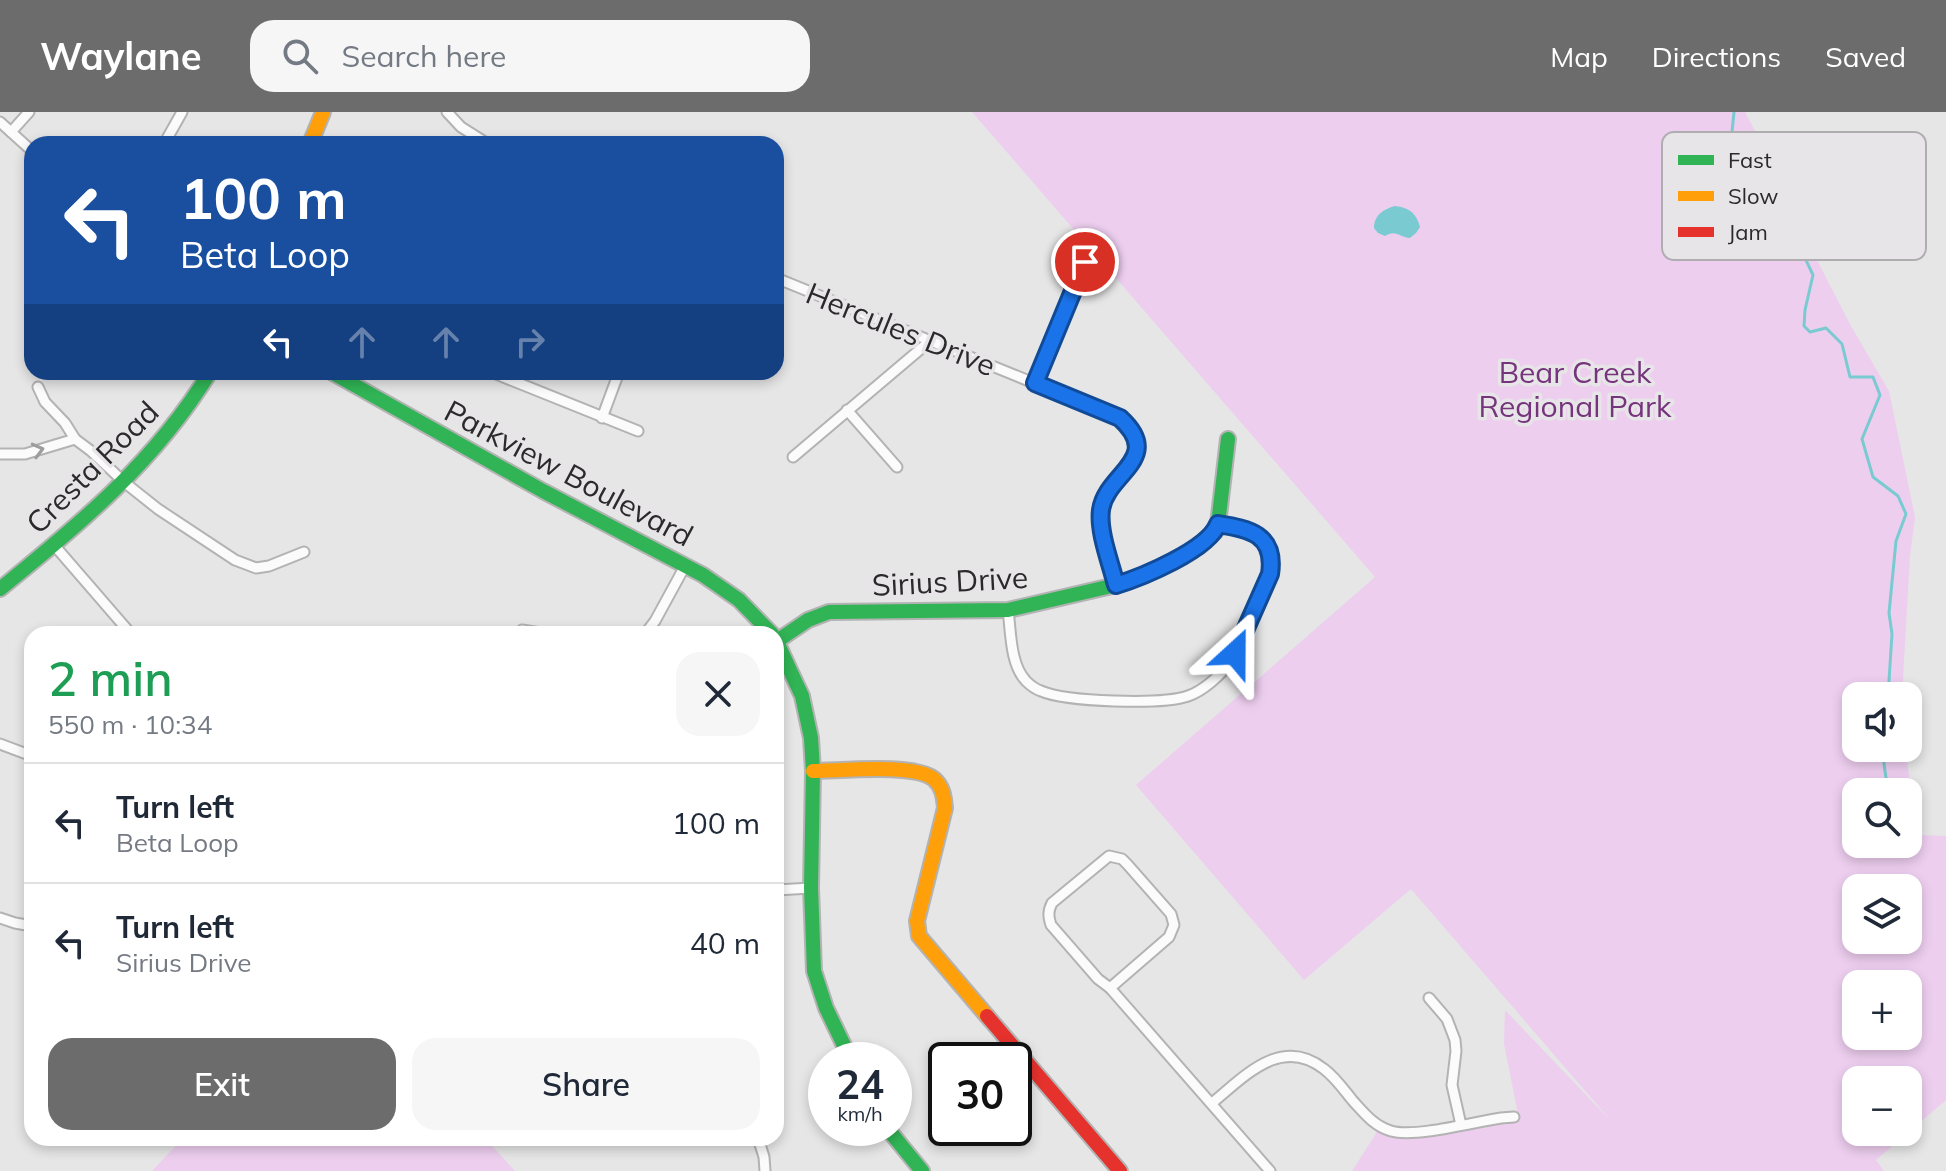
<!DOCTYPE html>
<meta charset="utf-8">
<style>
body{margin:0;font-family:Mulish,sans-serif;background:#f6f6f7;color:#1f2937;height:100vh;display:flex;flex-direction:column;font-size:30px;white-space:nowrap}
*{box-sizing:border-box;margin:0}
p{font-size:26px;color:#747a83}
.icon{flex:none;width:44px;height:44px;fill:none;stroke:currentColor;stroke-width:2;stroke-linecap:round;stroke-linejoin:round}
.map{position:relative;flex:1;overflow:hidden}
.sheet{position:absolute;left:24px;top:514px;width:760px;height:520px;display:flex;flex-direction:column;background:#fff;border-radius:24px;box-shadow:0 4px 12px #0003}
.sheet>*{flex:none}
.banner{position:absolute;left:24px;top:24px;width:760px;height:244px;border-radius:24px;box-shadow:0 4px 12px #0003;background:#1a4fa0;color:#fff;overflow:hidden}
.fabs{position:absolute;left:1842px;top:570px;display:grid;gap:16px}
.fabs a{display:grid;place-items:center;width:80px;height:80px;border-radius:16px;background:#fff;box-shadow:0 4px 12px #0003;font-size:40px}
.speed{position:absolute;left:808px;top:930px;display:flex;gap:16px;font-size:40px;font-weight:700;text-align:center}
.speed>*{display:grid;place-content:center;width:104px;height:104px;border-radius:50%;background:#fff;box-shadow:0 4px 12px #0003;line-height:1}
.speed small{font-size:20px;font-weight:400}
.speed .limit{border:4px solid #111;border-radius:12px;background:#fff;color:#111}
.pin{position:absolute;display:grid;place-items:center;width:68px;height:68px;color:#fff;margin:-34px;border:4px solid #fff;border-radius:50%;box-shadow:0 2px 8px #0007}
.me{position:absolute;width:88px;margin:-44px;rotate:24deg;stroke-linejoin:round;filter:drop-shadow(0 0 6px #0008)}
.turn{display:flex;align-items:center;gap:28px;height:168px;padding:0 24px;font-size:36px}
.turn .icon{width:104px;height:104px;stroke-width:2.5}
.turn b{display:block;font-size:56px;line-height:68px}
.lanes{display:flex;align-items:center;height:76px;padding:0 24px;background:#0003;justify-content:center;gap:40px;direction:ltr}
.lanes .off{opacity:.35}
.round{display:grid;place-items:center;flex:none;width:84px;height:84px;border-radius:24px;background:#f6f6f7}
.head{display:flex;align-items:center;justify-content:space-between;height:136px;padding:0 24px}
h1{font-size:48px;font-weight:600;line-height:60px;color:#1e9e55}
.button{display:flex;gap:16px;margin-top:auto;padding:16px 24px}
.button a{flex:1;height:92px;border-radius:24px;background:#6c6c6c;color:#fff;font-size:32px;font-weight:600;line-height:92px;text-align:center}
.button a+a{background:#f6f6f7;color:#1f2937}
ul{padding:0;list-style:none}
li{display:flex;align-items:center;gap:24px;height:120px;padding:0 24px;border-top:2px solid #e0e1e3}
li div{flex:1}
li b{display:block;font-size:30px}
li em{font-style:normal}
header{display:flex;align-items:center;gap:48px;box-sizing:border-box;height:112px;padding:0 40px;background:#6c6c6c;color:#fff}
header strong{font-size:38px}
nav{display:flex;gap:44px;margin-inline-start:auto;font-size:28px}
.search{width:560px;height:72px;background:#f6f6f7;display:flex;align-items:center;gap:20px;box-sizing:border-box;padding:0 28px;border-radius:24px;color:#747a83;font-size:30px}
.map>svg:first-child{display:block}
.green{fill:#edceef;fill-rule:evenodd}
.water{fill:#79cbd1}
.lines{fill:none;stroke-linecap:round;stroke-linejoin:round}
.stream{stroke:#79cbd1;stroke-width:3}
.street-casing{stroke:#b3b3b3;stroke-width:13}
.fast-casing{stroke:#b3b3b3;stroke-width:18}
.slow-casing{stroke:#b3b3b3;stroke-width:18}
.jam-casing{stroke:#b3b3b3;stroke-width:18}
.street{stroke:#fbfbfb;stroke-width:9}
.fast{stroke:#30b455;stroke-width:14}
.slow{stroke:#ff9f0a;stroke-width:14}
.jam{stroke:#e5322d;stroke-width:14}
.oneway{stroke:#9d9d9d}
.route-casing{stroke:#114b97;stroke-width:20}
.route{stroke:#1a73e8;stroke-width:14}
.labels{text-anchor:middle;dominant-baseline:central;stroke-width:7;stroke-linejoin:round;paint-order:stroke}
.street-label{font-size:30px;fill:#2b2a2b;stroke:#e7e5e7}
.park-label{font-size:30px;fill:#76347d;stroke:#e7e5e7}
.key{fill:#e7e5e7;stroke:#afadaf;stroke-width:2}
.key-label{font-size:22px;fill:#2b2a2b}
</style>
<header>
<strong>Waylane</strong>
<div class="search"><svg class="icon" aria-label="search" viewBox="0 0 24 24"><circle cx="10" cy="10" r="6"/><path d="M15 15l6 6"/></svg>Search here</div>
<nav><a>Map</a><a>Directions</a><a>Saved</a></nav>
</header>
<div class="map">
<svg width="1946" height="1059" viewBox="0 0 1946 1059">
<rect width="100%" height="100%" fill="#e6e6e6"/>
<!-- green -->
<g class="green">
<path d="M 972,0 L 1745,0 L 1788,82 L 1819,152 L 1851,214 L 1889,279 L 1915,405 L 1910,444 L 1902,584 L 1856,584 L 1856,636 L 1905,636 L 1918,723 L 1946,724 L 1946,988 L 1876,1048 L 1884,1059 L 1352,1059 L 1375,1023 L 1378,1014 L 1402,1021 L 1514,1005 L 1517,997 L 1504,932 L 1505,898 L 1612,1010 L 1411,777 L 1304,868 L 1136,673 L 1375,465 ZM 1856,680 L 1908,680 L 1908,732 L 1856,732 ZM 1856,776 L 1908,776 L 1908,828 L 1856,828 ZM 1856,872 L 1908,872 L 1908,924 L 1856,924 ZM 1856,968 L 1908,968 L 1908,1020 L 1856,1020 Z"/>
<path d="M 183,1026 L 485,1026 L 515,1059 L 152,1059 Z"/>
</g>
<!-- water -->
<path class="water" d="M 1395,94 C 1409,95 1417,102 1420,115 L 1416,121 L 1410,126 C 1399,125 1396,117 1385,124 L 1378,121 L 1374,116 C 1374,103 1384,97 1395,94 Z"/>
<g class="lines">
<!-- stream -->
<g class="stream">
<path d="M 1734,0 L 1732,20 L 1750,30 L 1813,163 L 1805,198 L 1804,214 L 1810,220 L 1826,216 L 1842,232 L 1850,265 L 1873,265 L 1880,283 L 1862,327 L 1873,365 L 1898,384 L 1906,402 L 1896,429 L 1889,501 L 1892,522 L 1888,584"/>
<path d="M 1885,636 L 1884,652 L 1888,680"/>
<path d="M 1908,725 L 1915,730"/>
</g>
<!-- street casing -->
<g class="street-casing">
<g id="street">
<path d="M 447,0 L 461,15 L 488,32"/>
<path d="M 0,10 L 32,39"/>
<path d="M 11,20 L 29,0"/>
<path d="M 164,32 L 182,0"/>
<path d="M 776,166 L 1120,306 L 1128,314 L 1137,334 C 1133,354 1119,365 1108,381 C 1092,405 1110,448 1116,473"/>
<path d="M 491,260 L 638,319"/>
<path d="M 677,260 L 699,260"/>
<path d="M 1035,271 L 1085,150"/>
<path d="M 38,275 L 45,290 L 65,311 L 75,327 L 91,339 L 124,370 L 158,397 L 235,448 L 256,456 L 269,454 L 304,440"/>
<path d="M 847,298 L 897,355"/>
<path d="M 602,306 L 619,260"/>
<path d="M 0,342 L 25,342 L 75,327"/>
<path d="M 793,345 L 930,229"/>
<path d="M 54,433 L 131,522"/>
<path d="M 1008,498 C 1011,520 1010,552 1026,569 C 1030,573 1035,577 1041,579 C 1066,590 1162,593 1188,584 C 1203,579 1221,563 1230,550 L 1270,462 C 1276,422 1249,417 1218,412"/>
<path d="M 522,518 L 547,522"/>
<path d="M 645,522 L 655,509 L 685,454"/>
<path d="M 0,632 L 32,644"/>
<path d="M 1109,744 L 1122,747 L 1127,752 L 1171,802 L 1174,813 L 1169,825 L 1110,876 L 1098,867 L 1051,813 C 1048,804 1048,799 1052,791 Z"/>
<path d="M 776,778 L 811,776"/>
<path d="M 0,806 L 15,811 L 32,814"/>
<path d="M 1110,876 L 1270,1059"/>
<path d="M 1429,886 L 1447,907 L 1455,928 L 1456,939 L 1452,973 L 1461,1013"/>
<path d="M 1212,991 C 1244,965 1281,923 1324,957 C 1335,965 1344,978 1353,989 C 1364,1001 1374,1014 1391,1019 C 1415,1026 1474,1010 1501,1006 L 1514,1005"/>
<path d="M 568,1026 L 568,1027"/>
<path d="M 758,1026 L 764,1045 L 765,1059"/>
</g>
</g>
<!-- fast casing -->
<g class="fast-casing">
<g id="fast">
<path d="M 331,260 L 543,379 L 703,463 L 739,488 L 772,522"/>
<path d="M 0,477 C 81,411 155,350 210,260"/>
<path d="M 776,528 L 802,584 L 811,626 L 813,659 L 811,776 L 814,859 L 826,896 L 851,948"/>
<path d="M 777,529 L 808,508 L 829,500 L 1008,498 L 1116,473 L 1145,463 L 1200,434 L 1215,420 L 1218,412 L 1228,327"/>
<path d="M 887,1016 L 922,1059"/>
</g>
</g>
<!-- slow casing -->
<g class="slow-casing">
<g id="slow">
<path d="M 310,32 L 323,0"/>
<path d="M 813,659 C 839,659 914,651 934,667 C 943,675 944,685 945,696 L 917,809 L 919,824 L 987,904"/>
</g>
</g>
<!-- jam casing -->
<g class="jam-casing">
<path id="jam" d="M 987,904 L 1120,1059"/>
</g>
<!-- street -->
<use href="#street" class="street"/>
<!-- fast -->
<use href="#fast" class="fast"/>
<!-- slow -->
<use href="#slow" class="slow"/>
<!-- jam -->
<use href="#jam" class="jam"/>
</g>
<!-- one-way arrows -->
<defs><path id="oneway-chevron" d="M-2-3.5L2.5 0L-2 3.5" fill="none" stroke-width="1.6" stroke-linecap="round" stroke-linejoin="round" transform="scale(2)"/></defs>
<use class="oneway" href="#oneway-chevron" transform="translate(38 338) rotate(-15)"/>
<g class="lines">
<!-- route casing -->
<g class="route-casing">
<path id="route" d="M 1085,150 L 1035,271 L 1120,306 C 1165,347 1106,361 1101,398 C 1098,420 1111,452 1116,473 C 1142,465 1208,438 1218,412 C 1249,417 1276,422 1270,462 L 1235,541"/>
</g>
<!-- route -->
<use href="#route" class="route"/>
</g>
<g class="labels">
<!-- street labels -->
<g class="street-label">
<text transform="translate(901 217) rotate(22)">Hercules Drive</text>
<text transform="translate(92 355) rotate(-45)">Cresta Road</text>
<text transform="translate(569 361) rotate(28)">Parkview Boulevard</text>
<text transform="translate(950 469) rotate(-3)">Sirius Drive</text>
</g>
<!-- park labels -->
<g class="park-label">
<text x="1575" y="260">Bear Creek<tspan x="1575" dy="34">Regional Park</tspan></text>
</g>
</g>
<!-- legend -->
<rect x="1662" y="20" width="264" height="128" rx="12" class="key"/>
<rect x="1678" y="43" width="36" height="10" fill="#30b455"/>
<rect x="1678" y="79" width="36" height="10" fill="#ff9f0a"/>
<rect x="1678" y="115" width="36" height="10" fill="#e5322d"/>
<g class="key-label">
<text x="1728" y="56">Fast</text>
<text x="1728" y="92">Slow</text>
<text x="1728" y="128">Jam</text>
</g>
</svg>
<div class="fabs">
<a><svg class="icon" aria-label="sound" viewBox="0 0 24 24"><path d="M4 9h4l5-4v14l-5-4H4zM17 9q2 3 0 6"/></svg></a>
<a><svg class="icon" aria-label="search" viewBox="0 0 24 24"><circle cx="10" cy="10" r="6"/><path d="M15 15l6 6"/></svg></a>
<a><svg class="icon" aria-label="layers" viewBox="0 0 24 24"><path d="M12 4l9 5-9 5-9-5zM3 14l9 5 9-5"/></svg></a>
<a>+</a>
<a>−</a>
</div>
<div class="speed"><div>24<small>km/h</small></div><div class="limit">30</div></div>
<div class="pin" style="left:1085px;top:150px;background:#d93025"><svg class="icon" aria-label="arrive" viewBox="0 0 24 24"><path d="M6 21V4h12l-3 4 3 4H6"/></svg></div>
<svg class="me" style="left:1235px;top:541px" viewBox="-20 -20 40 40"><path d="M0-17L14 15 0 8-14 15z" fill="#1a73e8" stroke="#fff" stroke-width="4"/></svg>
<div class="banner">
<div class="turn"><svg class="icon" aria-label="left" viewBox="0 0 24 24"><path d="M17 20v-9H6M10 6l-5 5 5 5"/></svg><div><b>100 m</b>Beta Loop</div></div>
<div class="lanes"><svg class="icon" aria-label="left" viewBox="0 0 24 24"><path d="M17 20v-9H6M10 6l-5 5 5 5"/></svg><svg class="icon off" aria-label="ahead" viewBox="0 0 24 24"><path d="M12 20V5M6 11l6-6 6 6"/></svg><svg class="icon off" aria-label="ahead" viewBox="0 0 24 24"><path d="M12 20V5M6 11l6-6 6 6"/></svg><svg class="icon off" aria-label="right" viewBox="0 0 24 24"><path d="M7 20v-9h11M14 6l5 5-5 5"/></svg></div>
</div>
<section class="sheet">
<div class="head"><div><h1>2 min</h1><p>550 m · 10:34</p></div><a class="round"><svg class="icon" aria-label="close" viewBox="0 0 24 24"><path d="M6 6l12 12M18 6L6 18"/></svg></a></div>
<ul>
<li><svg class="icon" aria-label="left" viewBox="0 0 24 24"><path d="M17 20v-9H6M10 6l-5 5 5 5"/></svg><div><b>Turn left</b><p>Beta Loop</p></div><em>100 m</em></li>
<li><svg class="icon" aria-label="left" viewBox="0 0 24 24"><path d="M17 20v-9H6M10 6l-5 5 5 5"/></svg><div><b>Turn left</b><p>Sirius Drive</p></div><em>40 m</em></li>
</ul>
<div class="button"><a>Exit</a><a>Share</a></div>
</section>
</div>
